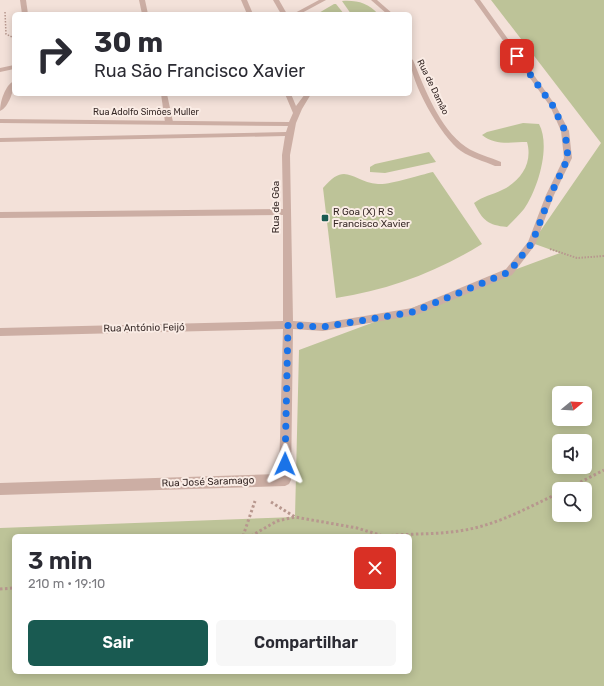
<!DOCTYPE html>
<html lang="pt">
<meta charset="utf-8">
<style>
body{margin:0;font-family:Rubik,sans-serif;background:#f7f7f7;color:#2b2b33;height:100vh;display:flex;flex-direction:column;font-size:15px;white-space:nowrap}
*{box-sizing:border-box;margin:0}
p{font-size:13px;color:#7c7c81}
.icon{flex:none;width:22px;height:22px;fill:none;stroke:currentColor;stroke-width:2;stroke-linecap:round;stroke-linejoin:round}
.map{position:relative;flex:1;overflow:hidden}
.sheet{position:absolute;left:12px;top:534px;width:400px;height:140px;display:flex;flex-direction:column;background:#fff;border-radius:6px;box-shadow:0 2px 10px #0003}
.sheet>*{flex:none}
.hud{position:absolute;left:12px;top:12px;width:400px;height:84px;border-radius:6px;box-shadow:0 2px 10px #0003;background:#fff;color:#2b2b33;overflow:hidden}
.needle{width:26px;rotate:72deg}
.controls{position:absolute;left:552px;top:386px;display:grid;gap:8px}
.controls a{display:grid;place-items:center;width:40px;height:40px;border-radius:6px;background:#fff;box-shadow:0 2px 10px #0003;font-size:20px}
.pin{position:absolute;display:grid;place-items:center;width:34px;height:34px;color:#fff;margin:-17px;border-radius:8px;box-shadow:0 2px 6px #0006}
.me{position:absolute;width:44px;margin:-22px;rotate:1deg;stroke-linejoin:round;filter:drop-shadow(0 0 3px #0008)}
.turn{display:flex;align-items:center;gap:14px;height:84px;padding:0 16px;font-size:18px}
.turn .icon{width:52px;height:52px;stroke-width:2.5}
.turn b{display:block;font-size:28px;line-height:34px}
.round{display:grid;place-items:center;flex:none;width:42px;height:42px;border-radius:6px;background:#f7f7f7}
.overview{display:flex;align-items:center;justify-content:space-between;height:68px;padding:0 16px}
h1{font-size:24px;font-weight:600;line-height:30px}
.action{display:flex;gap:8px;margin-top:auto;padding:8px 16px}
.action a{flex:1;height:46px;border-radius:6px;background:#195a51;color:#fff;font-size:16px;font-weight:600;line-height:46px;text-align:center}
.action a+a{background:#f7f7f7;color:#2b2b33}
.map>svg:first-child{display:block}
.green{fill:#bdc398;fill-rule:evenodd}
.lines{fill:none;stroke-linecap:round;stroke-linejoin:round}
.path-far2{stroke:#b7978e;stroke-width:1.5;stroke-dasharray:1.5 1.5;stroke-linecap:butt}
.path-far1{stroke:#b7978e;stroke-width:2;stroke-dasharray:1.5 1.5;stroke-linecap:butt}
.path{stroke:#b7978e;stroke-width:3;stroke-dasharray:2.5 2.5;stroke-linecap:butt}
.pedestrian{fill:#ccaea4;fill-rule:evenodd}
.minor{fill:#ccaea4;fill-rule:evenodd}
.route{stroke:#1a73e8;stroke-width:7;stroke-dasharray:0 12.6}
.poi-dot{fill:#195a51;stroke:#faece5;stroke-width:1.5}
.labels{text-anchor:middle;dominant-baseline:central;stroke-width:4;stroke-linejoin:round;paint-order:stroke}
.far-street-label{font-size:9px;fill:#362826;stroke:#faece5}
.street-label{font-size:10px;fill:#362826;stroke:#faece5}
.poi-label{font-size:10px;fill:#362826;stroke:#faece5;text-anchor:start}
</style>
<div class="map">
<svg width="604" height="686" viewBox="0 0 604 686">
<rect width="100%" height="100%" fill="#f3e1d9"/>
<!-- green -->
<g class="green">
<path d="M 491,0 L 604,0 L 604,686 L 0,686 L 0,528 L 295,517 L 299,350 L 560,253 L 532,243 L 601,143 ZM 559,393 L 585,393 L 585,419 L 559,419 ZM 559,441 L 585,441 L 585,467 L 559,467 ZM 559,489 L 585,489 L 585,515 L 559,515 ZM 14,536 L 410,536 L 410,672 L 14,672 Z"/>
<path d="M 342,1 C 357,0 368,3 378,14 L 351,14 Z"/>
<path d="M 334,4 L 336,4 L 344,14 L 317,14 Z"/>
<path d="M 523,123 L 539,124 C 551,146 538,189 524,209 C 519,215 513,221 507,227 C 488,225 483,221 474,203 C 483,196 492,195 502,190 C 521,181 533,163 527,142 C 511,142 496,146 482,135 L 487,132 Z"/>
<path d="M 429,152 L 436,162 L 385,173 L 370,172 L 370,167 L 375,164 Z"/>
<path d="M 433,172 L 482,244 C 437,272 388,290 336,298 L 323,188 C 346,160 352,182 378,184 C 390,185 420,175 433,172 Z"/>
</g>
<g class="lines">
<!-- path-far2 -->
<path class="path-far2" d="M 5,12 L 6,34 L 14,38"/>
<!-- path-far1 -->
<path class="path-far1" d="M 550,249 L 577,258 L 604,256"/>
<!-- path -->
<g class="path">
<path d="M 567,489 L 604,470"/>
<path d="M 271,502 L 295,517 L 357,528 L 383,536"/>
<path d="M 243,536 L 255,501"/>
<path d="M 251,536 L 277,521 L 295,517"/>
<path d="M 386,536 C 412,533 439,535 465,530 C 499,524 529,507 559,493"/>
<path d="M 0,589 L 14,588"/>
</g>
<!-- pedestrian -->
<path class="pedestrian" d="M 161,94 L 167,94 L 173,122 L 172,124 L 166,124 L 165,122 Z"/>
<!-- minor -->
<g class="minor">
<path d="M 20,0 L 26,0 L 28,14 L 22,14 Z"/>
<path d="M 139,0 L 145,0 L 148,14 L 142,14 Z"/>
<path d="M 241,0 L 247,0 L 253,14 L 247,14 Z"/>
<path d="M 273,0 L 279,0 L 287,14 L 281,14 Z"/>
<path d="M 319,0 L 326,0 L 300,14 L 293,14 Z"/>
<path d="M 371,0 L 377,0 L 393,14 L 387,14 Z"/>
<path d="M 474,0 L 480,0 L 556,106 L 569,131 L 572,158 L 554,195 L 535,245 L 512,275 L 416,315 L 323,331 L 293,329 L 291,480 L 289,484 L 285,486 L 0,495 L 0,483 L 279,474 L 283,329 L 0,336 L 0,328 L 283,321 L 283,215 L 0,218 L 0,212 L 283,209 L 282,155 L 285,136 L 0,142 L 0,138 L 286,132 L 288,126 L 0,123 L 0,119 L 289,122 L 293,113 L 285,94 L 291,94 L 296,106 L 305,94 L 311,94 L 302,109 L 296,123 L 290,155 L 293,321 L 323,323 L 412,308 L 506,269 L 528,242 L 546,195 L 564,158 L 561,131 L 550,106 Z"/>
<path d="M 410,58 L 413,60 C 425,89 439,128 466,147 C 476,154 490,157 501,162 L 501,166 L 495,166 C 484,161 471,158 461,151 C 441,137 410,82 410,58 Z"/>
<path d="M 14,65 L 14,69 L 0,72 L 0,68 Z"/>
<path d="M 14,81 C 14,90 9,107 0,111 C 0,102 5,85 14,81 Z"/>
</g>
</g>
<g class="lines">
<!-- route -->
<path class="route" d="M 285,464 L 288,325 L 323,327 L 413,312 L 509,272 L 532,243 L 550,196 L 568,158 L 565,131 L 553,106 L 517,56"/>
</g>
<!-- markers -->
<rect class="poi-dot" x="321" y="214" width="8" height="8" rx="2"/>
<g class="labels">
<!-- far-street labels -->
<g class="far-street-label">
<text transform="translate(433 87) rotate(64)">Rua de Damão</text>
<text x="146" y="112">Rua Adolfo Simões Muller</text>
</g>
<!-- street labels -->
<g class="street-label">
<text transform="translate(276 207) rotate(-90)">Rua de Gôa</text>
<text transform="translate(144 328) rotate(-1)">Rua António Feijó</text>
<text transform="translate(208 482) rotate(-2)">Rua José Saramago</text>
</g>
<!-- poi labels -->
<g class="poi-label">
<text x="333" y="212">R Goa (X) R S<tspan x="333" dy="12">Francisco Xavier</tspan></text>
</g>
</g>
</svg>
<div class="controls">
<a><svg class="needle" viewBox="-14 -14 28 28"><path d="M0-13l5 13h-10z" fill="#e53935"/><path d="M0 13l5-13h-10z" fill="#7c7c81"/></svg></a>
<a><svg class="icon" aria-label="sound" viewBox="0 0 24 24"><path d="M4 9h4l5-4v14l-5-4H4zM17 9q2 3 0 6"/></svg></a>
<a><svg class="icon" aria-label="search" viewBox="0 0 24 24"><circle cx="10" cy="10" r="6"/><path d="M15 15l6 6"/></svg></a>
</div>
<div class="pin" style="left:517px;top:56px;background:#d93025"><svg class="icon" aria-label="arrive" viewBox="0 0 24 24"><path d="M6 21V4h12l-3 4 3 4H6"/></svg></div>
<svg class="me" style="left:285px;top:464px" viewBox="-20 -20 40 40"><path d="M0-17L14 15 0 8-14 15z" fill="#1a73e8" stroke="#fff" stroke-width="4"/></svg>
<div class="hud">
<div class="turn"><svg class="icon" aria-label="right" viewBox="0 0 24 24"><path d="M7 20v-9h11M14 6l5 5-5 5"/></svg><div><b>30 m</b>Rua São Francisco Xavier</div></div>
</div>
<section class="sheet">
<div class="overview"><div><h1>3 min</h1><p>210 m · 19:10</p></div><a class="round" style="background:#d93025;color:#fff"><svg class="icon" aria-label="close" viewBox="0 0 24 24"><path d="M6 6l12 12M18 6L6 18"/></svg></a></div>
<div class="action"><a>Sair</a><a>Compartilhar</a></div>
</section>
</div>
